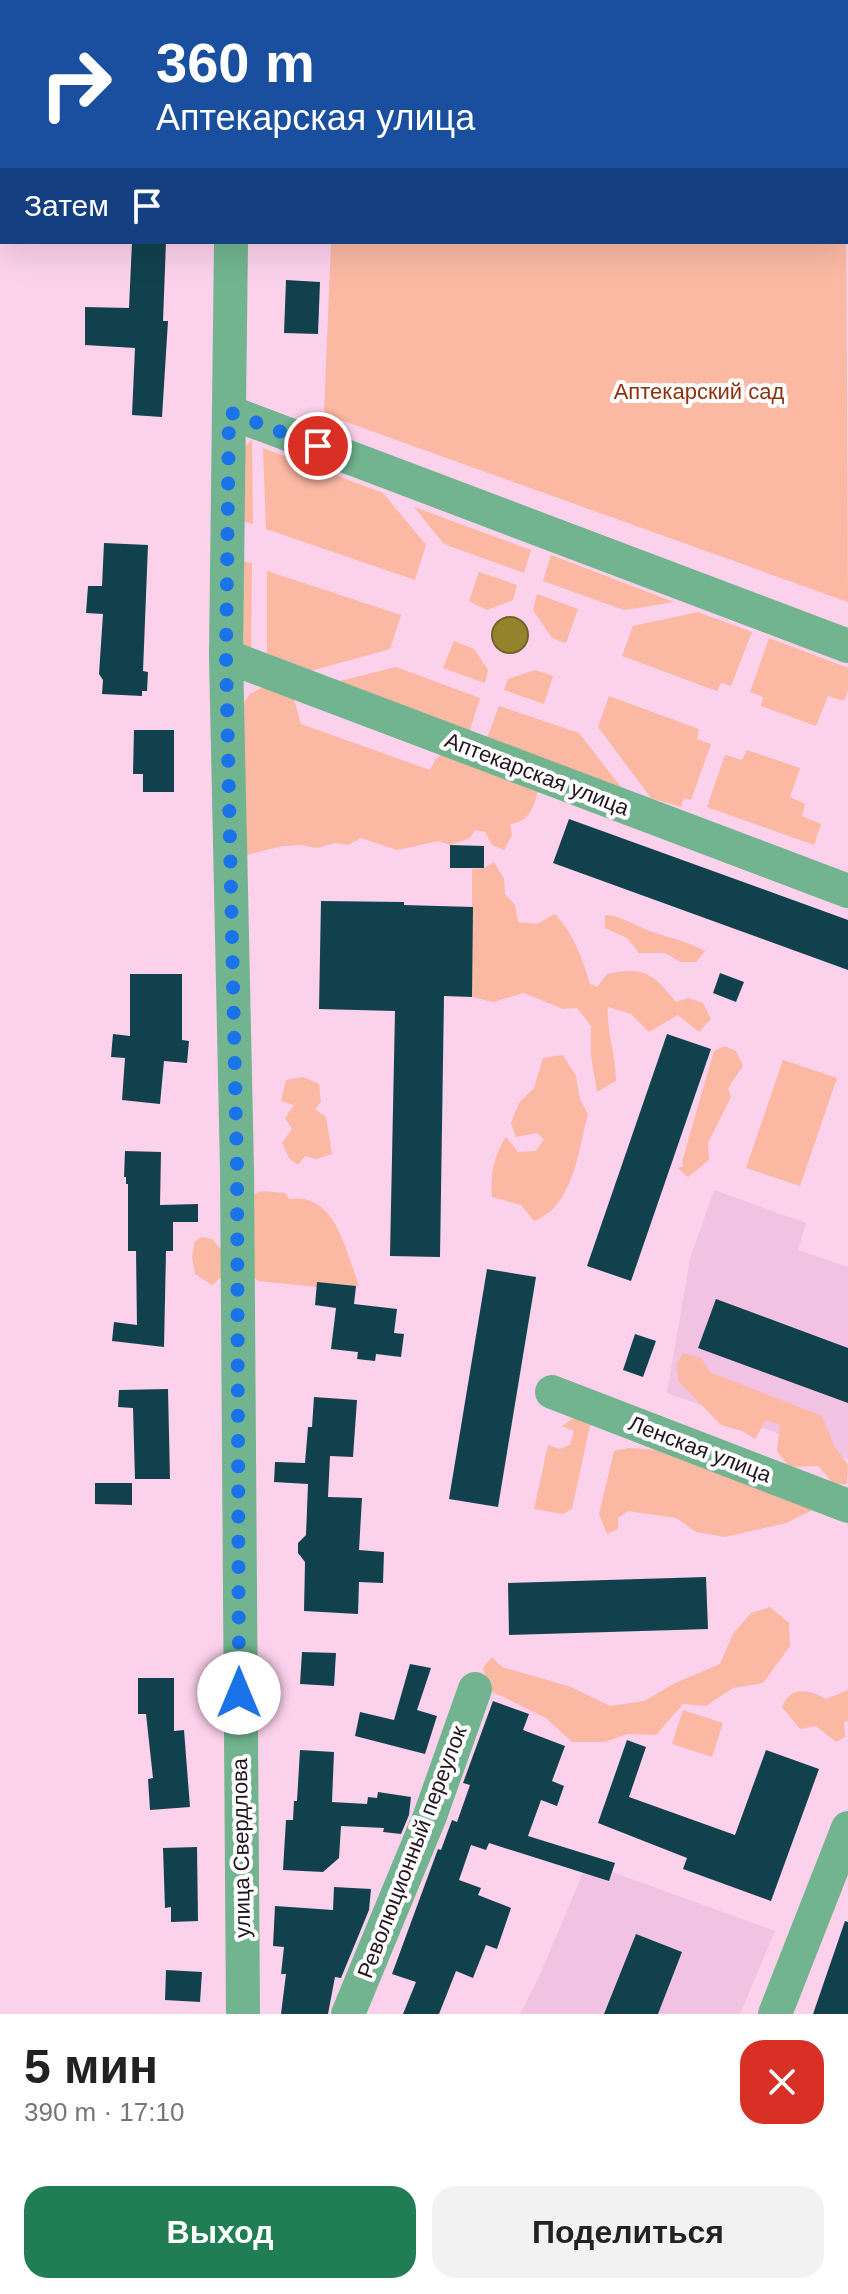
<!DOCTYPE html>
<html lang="ru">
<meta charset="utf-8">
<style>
body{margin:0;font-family:Helvetica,sans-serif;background:#f2f2f2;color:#222;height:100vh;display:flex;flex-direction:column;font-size:30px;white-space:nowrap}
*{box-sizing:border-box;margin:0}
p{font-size:26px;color:#767676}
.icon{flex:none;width:44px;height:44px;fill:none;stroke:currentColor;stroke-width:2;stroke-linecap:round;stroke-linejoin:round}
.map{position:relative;height:2014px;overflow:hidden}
.details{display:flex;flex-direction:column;background:#fff;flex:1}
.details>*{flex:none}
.top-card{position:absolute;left:0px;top:0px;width:848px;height:244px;box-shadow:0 8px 32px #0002;background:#1a4fa0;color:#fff;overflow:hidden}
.pin{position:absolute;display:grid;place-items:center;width:68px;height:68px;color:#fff;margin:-34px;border:4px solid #fff;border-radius:50%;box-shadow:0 2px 8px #0007}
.me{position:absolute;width:88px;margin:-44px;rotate:0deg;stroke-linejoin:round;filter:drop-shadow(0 0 6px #0008)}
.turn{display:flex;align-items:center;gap:28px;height:168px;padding:0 24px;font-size:36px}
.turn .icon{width:104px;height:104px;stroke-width:2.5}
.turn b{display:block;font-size:56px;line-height:68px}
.then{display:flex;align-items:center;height:76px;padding:0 24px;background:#0003;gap:16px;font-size:30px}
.round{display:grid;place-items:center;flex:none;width:84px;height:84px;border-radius:24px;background:#f2f2f2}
.summary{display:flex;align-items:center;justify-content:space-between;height:136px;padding:0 24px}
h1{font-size:48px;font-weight:800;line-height:60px}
.primary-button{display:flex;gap:16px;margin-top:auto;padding:16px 24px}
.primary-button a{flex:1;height:92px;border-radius:24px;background:#217e54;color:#fff;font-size:32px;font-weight:800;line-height:92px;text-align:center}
.primary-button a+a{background:#f2f2f2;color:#222}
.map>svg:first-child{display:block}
.built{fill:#f2c2e2}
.green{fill:#fbb9a4}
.water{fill:#94852c;stroke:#726428;stroke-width:2}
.building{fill:#12414e}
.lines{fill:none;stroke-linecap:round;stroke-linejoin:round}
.minor{stroke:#71b48f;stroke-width:34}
.route{stroke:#1a73e8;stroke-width:14;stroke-dasharray:0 25.2}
.labels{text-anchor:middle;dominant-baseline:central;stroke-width:8;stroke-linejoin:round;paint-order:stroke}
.park-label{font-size:22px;fill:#8d320d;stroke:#fff}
.street-label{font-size:22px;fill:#241620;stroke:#fff}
</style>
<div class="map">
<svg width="848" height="2014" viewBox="0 0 848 2014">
<rect width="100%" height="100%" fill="#fbd1ec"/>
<!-- built -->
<g class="built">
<path d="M 581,0 L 848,0 L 848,174 L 846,2 Z"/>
<path d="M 714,1190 L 806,1223 L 798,1250 L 848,1267 L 848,1459 L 667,1393 L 690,1259 Z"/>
<path d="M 612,1872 L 775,1931 L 740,2014 L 520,2014 L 539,1977 L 583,1873 Z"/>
</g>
<!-- green -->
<g class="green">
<path d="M 846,174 L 848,602 L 324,414 L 331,242 L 846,242 Z"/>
<path d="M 252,440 L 253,524 L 242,521 L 245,446 Z"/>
<path d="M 263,448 L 383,493 L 426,545 L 415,580 L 266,529 Z"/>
<path d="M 414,507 L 531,550 L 524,573 L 444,544 Z"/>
<path d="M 551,555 L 674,602 L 624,610 L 543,581 Z"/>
<path d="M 242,561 L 252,563 L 251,652 L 243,645 L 241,637 Z"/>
<path d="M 267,571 L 401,615 L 390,649 L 303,673 L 267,660 Z"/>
<path d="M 479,572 L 517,585 L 513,600 L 487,610 L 469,601 Z"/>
<path d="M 537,594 L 578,609 L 566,643 L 552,638 L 533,610 Z"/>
<path d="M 698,612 L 752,632 L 731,686 L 721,683 L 717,691 L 622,656 L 633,626 Z"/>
<path d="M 769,638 L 848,668 L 848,690 L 844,701 L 828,696 L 816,726 L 761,706 L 763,697 L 750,692 Z"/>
<path d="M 454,641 L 474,649 L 488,670 L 485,683 L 443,668 Z"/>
<path d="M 396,667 L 480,698 L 469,733 L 332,683 Z"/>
<path d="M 535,670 L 553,676 L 544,704 L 504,690 L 508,679 Z"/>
<path d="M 263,687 L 292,693 L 301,724 L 430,770 L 436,759 L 445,752 L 540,784 C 534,803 533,821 510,824 L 512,835 L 504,850 L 492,845 L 485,832 L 475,830 L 470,838 L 450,845 L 439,841 L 397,850 L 361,838 L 348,845 L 335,843 L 317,848 L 301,845 L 283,846 L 246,855 L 243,704 L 250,694 Z"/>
<path d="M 609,696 L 699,729 L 697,739 L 711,744 L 691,800 L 684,798 L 681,807 L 651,798 L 598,727 Z"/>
<path d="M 499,706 L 579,733 L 624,791 L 486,741 Z"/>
<path d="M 747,750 L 800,768 L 790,797 L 805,804 L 802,816 L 821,824 L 814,845 L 707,807 L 725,755 L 742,760 Z"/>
<path d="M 494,862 L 504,879 L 505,894 L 515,905 L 518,922 L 537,924 L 555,914 C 573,933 583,959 590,984 L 597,987 L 607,974 C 644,966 653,974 676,1002 L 688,998 L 703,1003 L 711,1019 L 699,1032 L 678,1015 L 649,1032 L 631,1014 L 608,1007 C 606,1032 616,1055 616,1081 L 597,1092 L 591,1056 L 591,1026 L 577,1008 L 563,1009 L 524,993 L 493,1002 L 472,997 L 472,869 L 484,868 Z"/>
<path d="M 605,915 C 620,916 629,922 642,928 C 663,937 686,940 705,951 L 696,962 L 681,962 L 665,953 L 639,953 L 627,938 L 605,928 Z"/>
<path d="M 725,1046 L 736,1051 L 743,1066 L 728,1088 L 731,1097 L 708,1143 L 709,1160 L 688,1177 L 678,1168 L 684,1166 L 682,1162 L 714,1051 Z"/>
<path d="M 563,1055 L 576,1076 L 580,1099 L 588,1114 C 578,1150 574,1206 534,1221 L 521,1205 L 492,1197 C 490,1174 494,1156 506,1137 L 518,1152 L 536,1151 L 544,1139 L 537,1133 L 516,1137 L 511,1123 L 519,1103 L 534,1088 L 543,1058 Z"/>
<path d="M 783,1060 L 837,1078 L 800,1186 L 746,1168 Z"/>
<path d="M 303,1077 L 319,1084 L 321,1102 L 315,1109 L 326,1117 L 332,1154 L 316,1159 L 305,1156 L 298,1165 L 289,1158 L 282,1143 L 292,1129 L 285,1118 L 294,1105 L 281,1101 L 286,1080 Z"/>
<path d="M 262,1191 L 285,1193 L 289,1199 C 336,1192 346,1252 359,1286 L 317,1287 L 258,1281 L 251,1275 L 247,1197 Z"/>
<path d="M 202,1237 L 212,1239 L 222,1251 L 222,1276 L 212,1285 L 195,1274 L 192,1256 L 195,1241 Z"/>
<path d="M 683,1353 L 701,1358 L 710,1372 L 822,1416 L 834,1445 L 848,1465 L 847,1484 L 834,1484 L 818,1466 L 789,1467 L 777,1451 L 780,1425 L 766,1420 L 755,1439 L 742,1431 L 721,1425 L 678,1381 L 676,1365 Z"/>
<path d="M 575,1417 L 586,1421 L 590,1425 L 572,1509 L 563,1514 L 534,1509 L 548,1445 L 560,1449 L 570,1445 L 574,1431 L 562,1426 Z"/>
<path d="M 629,1448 L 657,1450 L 817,1508 L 786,1523 L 725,1537 L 696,1532 L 676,1518 L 628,1511 L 618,1518 L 618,1529 L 607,1534 L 599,1514 L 614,1451 Z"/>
<path d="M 770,1607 L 789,1623 L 790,1646 L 763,1683 L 733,1688 L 706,1706 L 683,1704 L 656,1735 L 627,1734 L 605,1742 L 572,1742 L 546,1718 L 489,1690 L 483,1668 L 492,1657 L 502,1667 L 571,1687 L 610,1706 L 644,1701 L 675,1683 L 720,1664 L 733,1634 L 751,1613 Z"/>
<path d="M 848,1690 L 848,1721 L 844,1722 L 845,1737 L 836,1742 L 816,1726 L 800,1729 L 782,1707 C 790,1686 809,1689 826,1699 Z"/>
<path d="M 683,1710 L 723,1723 L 712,1757 L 672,1744 Z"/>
</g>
<!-- water -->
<circle class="water" cx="510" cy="635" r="18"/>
<!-- building -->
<g class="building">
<path d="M 132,242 L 166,242 L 163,321 L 168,321 L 162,417 L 132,415 L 135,348 L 85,345 L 85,307 L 129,308 Z"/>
<path d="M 286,280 L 320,282 L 318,334 L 284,333 Z"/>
<path d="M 104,543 L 148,545 L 143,671 L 148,672 L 147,691 L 142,691 L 142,696 L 102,694 L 103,680 L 99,674 L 103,614 L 86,613 L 88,586 L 102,586 Z"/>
<path d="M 134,730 L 174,730 L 174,792 L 143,792 L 143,774 L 133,774 Z"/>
<path d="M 569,819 L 848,920 L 848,970 L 553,863 Z"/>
<path d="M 450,845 L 484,846 L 484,868 L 450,868 Z"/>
<path d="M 321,901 L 404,902 L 404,905 L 473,907 L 472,997 L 444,996 L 440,1257 L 390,1256 L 395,1011 L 319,1009 Z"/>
<path d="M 720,973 L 744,982 L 736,1002 L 713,993 Z"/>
<path d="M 130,974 L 182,974 L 182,1040 L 189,1041 L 187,1063 L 164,1061 L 160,1104 L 122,1100 L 125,1058 L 111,1057 L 113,1034 L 130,1036 Z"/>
<path d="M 667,1034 L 711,1049 L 631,1281 L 587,1266 Z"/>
<path d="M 125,1151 L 161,1152 L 160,1205 L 198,1204 L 198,1222 L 173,1222 L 173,1251 L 166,1251 L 164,1347 L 112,1341 L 114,1322 L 137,1325 L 136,1251 L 128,1251 L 128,1184 L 126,1184 L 126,1177 L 124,1177 Z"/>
<path d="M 487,1269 L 536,1277 L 498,1507 L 449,1499 Z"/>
<path d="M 317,1282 L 356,1286 L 354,1304 L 397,1309 L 394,1333 L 404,1334 L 401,1357 L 376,1354 L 375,1361 L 357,1359 L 358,1352 L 331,1349 L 336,1308 L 315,1305 Z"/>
<path d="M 716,1299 L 848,1348 L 848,1403 L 698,1348 Z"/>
<path d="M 635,1334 L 656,1341 L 643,1377 L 623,1370 Z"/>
<path d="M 168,1389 L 170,1479 L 135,1479 L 133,1408 L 118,1407 L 119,1390 Z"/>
<path d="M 314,1397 L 357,1400 L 353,1457 L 330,1456 L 328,1497 L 362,1498 L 359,1550 L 384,1552 L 383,1583 L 359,1582 L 358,1614 L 304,1611 L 305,1562 L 298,1553 L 298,1543 L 306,1535 L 308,1484 L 274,1482 L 275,1462 L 305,1463 L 308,1427 L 312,1427 Z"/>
<path d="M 95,1483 L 132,1483 L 132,1505 L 95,1504 Z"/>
<path d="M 706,1577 L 708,1629 L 509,1635 L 508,1583 Z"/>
<path d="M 302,1652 L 336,1653 L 334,1686 L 300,1684 Z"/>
<path d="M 410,1664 L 431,1668 L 417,1710 L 437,1716 L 425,1754 L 355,1736 L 360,1712 L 394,1720 Z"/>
<path d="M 138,1678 L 174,1678 L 174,1731 L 184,1730 L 190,1807 L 150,1810 L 148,1779 L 153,1778 L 146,1714 L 138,1714 Z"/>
<path d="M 493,1701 L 529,1714 L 523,1730 L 565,1746 L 552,1781 L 564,1786 L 557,1806 L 541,1800 L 528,1836 L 615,1863 L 609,1881 L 489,1843 L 486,1850 L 471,1845 L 459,1880 L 481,1888 L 478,1895 L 511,1908 L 497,1949 L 486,1945 L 473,1978 L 456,1971 L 439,2014 L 403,2014 L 416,1982 L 392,1974 L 438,1849 L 441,1850 L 452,1820 L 457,1822 L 470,1785 L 463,1783 Z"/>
<path d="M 627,1740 L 646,1747 L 629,1797 L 735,1835 L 766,1750 L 819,1769 L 771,1901 L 683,1869 L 687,1858 L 598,1823 Z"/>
<path d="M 300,1750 L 334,1752 L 332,1802 L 367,1804 L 368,1797 L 377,1798 L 378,1792 L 411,1797 L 409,1815 L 401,1834 L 383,1832 L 384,1828 L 341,1826 L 339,1858 L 323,1872 L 283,1870 L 286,1820 L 293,1820 L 294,1801 L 297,1801 Z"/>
<path d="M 197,1847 L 198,1921 L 171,1922 L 171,1907 L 165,1908 L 163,1848 Z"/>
<path d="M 334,1887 L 371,1889 L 369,1910 L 341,1978 L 335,1977 L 328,2014 L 281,2014 L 286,1974 L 281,1974 L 284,1947 L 273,1946 L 275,1906 L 333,1910 Z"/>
<path d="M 845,1921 L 848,1922 L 848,2014 L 813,2014 Z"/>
<path d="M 636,1934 L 682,1952 L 658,2014 L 604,2014 Z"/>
<path d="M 166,1970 L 202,1972 L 200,2002 L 165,2000 Z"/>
</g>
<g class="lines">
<!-- minor -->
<g class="minor">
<path d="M 243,2 L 243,0"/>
<path d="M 231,242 L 226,656 L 237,1170 L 243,2014"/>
<path d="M 229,412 L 848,646"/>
<path d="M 226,656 L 848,891"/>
<path d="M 552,1392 L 848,1506"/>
<path d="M 348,2014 L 430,1816 L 475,1689"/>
<path d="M 775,2014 L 848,1828"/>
</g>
</g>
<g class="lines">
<!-- route -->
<path class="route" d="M 239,1693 L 237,1170 L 226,656 L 229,412 L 318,446"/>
</g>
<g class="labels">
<!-- park labels -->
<g class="park-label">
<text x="699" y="391">Аптекарский сад</text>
</g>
<!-- street labels -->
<g class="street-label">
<text transform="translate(537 774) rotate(21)">Аптекарская улица</text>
<text transform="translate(700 1449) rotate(21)">Ленская улица</text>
<text transform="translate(241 1848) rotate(-91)">улица Свердлова</text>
<text transform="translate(412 1852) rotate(-69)">Революционный переулок</text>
</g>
</g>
</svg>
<div class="pin" style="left:318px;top:446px;background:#d93025"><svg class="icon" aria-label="arrive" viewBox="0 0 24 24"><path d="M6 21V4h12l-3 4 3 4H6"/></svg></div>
<svg class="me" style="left:239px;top:1693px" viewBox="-20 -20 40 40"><circle r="19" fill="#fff"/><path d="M0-13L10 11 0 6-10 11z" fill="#1a73e8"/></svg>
<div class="top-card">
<div class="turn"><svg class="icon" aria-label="right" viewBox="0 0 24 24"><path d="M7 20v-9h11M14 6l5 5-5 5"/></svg><div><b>360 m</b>Аптекарская улица</div></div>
<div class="then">Затем<svg class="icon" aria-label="arrive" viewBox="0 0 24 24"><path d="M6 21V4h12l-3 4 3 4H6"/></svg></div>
</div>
</div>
<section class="details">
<div class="summary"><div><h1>5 мин</h1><p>390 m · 17:10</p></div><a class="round" style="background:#d93025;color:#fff"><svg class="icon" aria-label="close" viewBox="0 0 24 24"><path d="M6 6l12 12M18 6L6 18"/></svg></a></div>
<div class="primary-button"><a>Выход</a><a>Поделиться</a></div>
</section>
